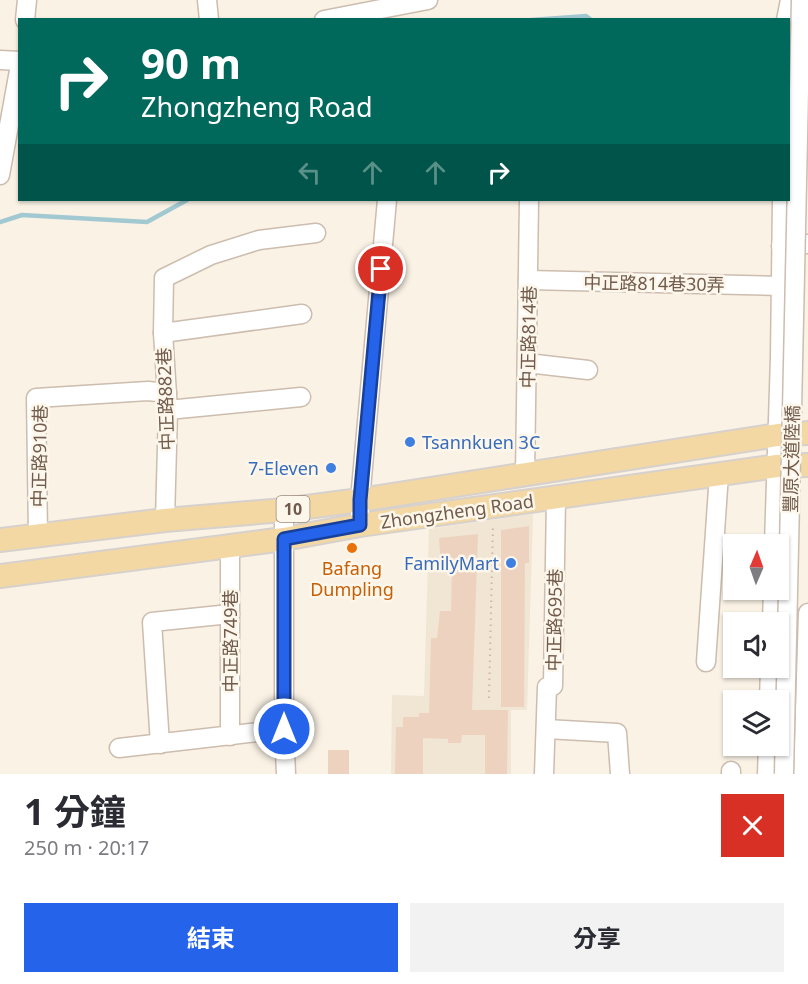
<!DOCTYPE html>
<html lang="zh-TW">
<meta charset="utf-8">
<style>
body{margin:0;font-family:"Noto Sans","Noto Sans TC",sans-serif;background:#f2f2f3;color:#2b2b33;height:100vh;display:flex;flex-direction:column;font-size:22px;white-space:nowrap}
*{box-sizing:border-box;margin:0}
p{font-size:20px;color:#7c7c81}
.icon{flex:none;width:33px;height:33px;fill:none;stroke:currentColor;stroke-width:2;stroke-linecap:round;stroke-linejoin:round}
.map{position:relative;height:774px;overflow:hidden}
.details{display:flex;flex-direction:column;background:#fff;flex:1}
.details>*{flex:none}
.guide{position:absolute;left:18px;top:18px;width:772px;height:183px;border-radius:0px;box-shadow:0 2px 4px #0004;background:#00695c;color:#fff;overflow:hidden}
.needle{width:39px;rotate:2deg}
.fabs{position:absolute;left:723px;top:534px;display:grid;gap:12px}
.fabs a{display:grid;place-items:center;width:66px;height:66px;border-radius:0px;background:#fff;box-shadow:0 2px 4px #0004;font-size:30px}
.pin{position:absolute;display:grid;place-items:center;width:51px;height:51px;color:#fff;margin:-26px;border:3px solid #fff;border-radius:50%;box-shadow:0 2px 6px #0007}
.me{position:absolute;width:66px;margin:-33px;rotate:0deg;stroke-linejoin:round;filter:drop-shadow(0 0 4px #0008)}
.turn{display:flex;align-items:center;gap:21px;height:126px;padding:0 24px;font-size:27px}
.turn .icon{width:78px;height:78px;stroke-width:2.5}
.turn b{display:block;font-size:42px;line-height:51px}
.lanes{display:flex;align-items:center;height:57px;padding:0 24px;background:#0003;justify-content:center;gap:30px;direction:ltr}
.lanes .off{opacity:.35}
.round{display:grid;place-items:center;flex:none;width:63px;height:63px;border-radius:0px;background:#f2f2f3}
.headline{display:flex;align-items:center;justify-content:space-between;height:102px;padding:0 24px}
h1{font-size:36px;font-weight:700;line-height:45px}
.cta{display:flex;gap:12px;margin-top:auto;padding:12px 24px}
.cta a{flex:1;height:69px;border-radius:0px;background:#2563eb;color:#fff;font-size:24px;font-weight:700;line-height:69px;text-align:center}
.cta a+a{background:#f2f2f3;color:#2b2b33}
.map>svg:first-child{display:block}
.residential{fill:#f1e5d4}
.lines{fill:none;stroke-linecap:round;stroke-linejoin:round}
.stream{stroke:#a2c9d2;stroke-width:4.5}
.building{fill:#edd3bf}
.minor-casing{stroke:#ccbdaf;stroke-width:21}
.major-casing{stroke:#d7d1cd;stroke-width:26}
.path{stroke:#d1b6a2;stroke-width:2;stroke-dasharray:1.5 4.5;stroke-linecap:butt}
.minor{stroke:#fff;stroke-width:18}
.major{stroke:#f3d8a3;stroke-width:22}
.minor-bridge-casing{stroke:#ccbdaf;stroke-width:21;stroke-linecap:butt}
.minor-bridge{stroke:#fff;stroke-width:18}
.route-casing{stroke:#184099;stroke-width:15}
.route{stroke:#2563eb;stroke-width:10}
.shop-dot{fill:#3f7fe0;stroke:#fdf6ea;stroke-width:2}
.food-dot{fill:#e8710a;stroke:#fdf6ea;stroke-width:2}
.labels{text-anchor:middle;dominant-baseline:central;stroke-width:5;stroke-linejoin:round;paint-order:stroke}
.shield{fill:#fdf6ea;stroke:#9a8a7b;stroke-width:1.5}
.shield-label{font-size:16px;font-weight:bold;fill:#705b4c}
.street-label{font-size:18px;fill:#705b4c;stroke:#fdf6ea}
.shop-label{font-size:18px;fill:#366cbe;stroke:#fdf6ea;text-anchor:end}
.food-label{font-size:18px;fill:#c56008;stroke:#fdf6ea}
</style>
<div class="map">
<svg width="808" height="774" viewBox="0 0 808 774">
<rect width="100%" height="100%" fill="#faf2e5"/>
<!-- residential -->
<path class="residential" d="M 533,514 L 527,710 L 511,710 L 511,774 L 391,774 L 392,695 L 424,696 L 429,529 Z"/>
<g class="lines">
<!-- stream -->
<g class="stream">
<path d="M 532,20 L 586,16 L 591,20"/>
<path d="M 0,222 L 22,215 L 147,222 L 187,200"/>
</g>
</g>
<!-- building -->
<g class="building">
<path d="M 529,526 L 529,563 L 525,563 L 524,707 L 501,707 L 501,530 Z"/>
<path d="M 478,534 L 472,710 L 508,710 L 507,774 L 485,774 L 485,735 L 462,735 L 461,743 L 448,743 L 448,739 L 423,738 L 423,774 L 395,774 L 396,727 L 403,727 L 403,717 L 419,717 L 419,713 L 429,713 L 431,638 L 437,638 L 440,611 L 451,611 L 452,565 L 441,566 L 439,538 Z"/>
<rect x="328" y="750" width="21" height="24"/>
</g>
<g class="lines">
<!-- minor casing -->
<g class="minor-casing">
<g id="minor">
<path d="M 207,0 L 209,20"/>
<path d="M 25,20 L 27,0"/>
<path d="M 324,20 L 428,0"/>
<path d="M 786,20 L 790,0"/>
<path d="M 0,60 L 20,61"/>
<path d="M 0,175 L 20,65"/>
<path d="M 781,246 L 808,244"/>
<path d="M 528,280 L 780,286"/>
<path d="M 163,333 L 302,314"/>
<path d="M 527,363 L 588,370"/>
<path d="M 168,410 L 301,397"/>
<path d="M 525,475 L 529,200"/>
<path d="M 284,510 L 284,729 L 286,774"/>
<path d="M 165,520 L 168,410 L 163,333 L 164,278 L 211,255 L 259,240 L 316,233"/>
<path d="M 360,525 L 360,500 L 387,200"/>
<path d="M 38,535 L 36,398 L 148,391 L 167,393"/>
<path d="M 774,544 L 780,357 L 782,200"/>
<path d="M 230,546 L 230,736"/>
<path d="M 772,622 L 773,590"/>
<path d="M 706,662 L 719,474"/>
<path d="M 769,700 L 770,668"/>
<path d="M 546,729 L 617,733 L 620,774"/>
<path d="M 160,744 L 152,622 L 230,614"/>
<path d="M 119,748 L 284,729"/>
<path d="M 544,774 L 547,687 L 553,686 L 556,497"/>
<path d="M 731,774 L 731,771"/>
<path d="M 767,774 L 768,746"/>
<path d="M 803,774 L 808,613"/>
</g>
</g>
<!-- major casing -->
<g class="major-casing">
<g id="major">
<path d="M 0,540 L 165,520 L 284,510 L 360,500 L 778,435 L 808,433"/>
<path d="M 0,576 L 284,539 L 360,525 L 777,466 L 808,465"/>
</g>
</g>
<!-- path -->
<path class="path" d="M 489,698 L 493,524"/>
<!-- minor -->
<use href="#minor" class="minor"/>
<!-- major -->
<use href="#major" class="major"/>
<!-- minor-bridge casing -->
<g class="minor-bridge-casing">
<path id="minor-bridge" d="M 784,774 L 801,0"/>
</g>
<!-- minor-bridge -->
<use href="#minor-bridge" class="minor-bridge"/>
</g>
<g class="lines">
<!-- route casing -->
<g class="route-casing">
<path id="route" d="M 284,729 L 284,539 L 360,525 L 360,500 L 381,269"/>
</g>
<!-- route -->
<use href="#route" class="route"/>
</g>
<!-- markers -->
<g class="shop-dot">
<circle cx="410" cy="442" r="6"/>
<circle cx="331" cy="468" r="6"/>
<circle cx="511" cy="563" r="6"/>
</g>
<circle class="food-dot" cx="352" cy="548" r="6"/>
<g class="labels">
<!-- shield labels -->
<rect class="shield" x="276.5" y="496" width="33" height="26" rx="4.5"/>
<g class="shield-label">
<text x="293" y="509">10</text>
</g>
<!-- street labels -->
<g class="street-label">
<text transform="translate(654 283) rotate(1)">中正路814巷30弄</text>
<text transform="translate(528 337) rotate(-89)">中正路814巷</text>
<text transform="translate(165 399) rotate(-92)">中正路882巷</text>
<text transform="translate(39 456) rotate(-89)">中正路910巷</text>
<text transform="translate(791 459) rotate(-89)">豐原大道陸橋</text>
<text transform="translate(457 511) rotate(-8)">Zhongzheng Road</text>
<text transform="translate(554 620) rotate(-89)">中正路695巷</text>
<text transform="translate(230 641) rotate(-90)">中正路749巷</text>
</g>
<!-- shop labels -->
<g class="shop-label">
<text x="422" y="442" text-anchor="start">Tsannkuen 3C</text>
<text x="319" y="468">7-Eleven</text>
<text x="499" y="563">FamilyMart</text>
</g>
<!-- food labels -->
<g class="food-label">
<text x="352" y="568">Bafang<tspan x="352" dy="21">Dumpling</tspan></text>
</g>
</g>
</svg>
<div class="fabs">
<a><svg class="needle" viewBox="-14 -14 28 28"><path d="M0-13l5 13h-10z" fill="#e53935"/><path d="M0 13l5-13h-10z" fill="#7c7c81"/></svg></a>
<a><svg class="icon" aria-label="sound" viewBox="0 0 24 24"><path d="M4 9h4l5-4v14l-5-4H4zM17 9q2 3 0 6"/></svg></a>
<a><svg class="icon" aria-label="layers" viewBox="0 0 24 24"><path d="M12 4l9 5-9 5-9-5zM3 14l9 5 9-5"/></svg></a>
</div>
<div class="pin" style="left:381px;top:269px;background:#d93025"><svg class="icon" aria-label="arrive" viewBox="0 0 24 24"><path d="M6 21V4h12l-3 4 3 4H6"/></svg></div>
<svg class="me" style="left:284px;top:729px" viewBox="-20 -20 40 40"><circle r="17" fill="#2563eb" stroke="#fff" stroke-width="3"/><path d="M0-11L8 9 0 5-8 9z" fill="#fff"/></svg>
<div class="guide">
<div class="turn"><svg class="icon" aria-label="right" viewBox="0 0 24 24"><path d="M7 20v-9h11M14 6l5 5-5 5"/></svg><div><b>90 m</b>Zhongzheng Road</div></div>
<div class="lanes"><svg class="icon off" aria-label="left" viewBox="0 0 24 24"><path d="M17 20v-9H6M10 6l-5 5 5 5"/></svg><svg class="icon off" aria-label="ahead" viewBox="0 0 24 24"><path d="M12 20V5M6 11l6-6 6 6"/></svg><svg class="icon off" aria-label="ahead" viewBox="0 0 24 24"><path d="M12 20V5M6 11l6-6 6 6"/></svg><svg class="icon" aria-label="right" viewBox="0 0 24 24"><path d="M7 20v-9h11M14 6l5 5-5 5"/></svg></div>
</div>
</div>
<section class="details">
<div class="headline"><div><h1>1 分鐘</h1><p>250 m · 20:17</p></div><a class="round" style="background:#d93025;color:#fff"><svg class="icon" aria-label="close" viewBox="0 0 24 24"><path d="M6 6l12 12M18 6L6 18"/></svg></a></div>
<div class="cta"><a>結束</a><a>分享</a></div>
</section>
